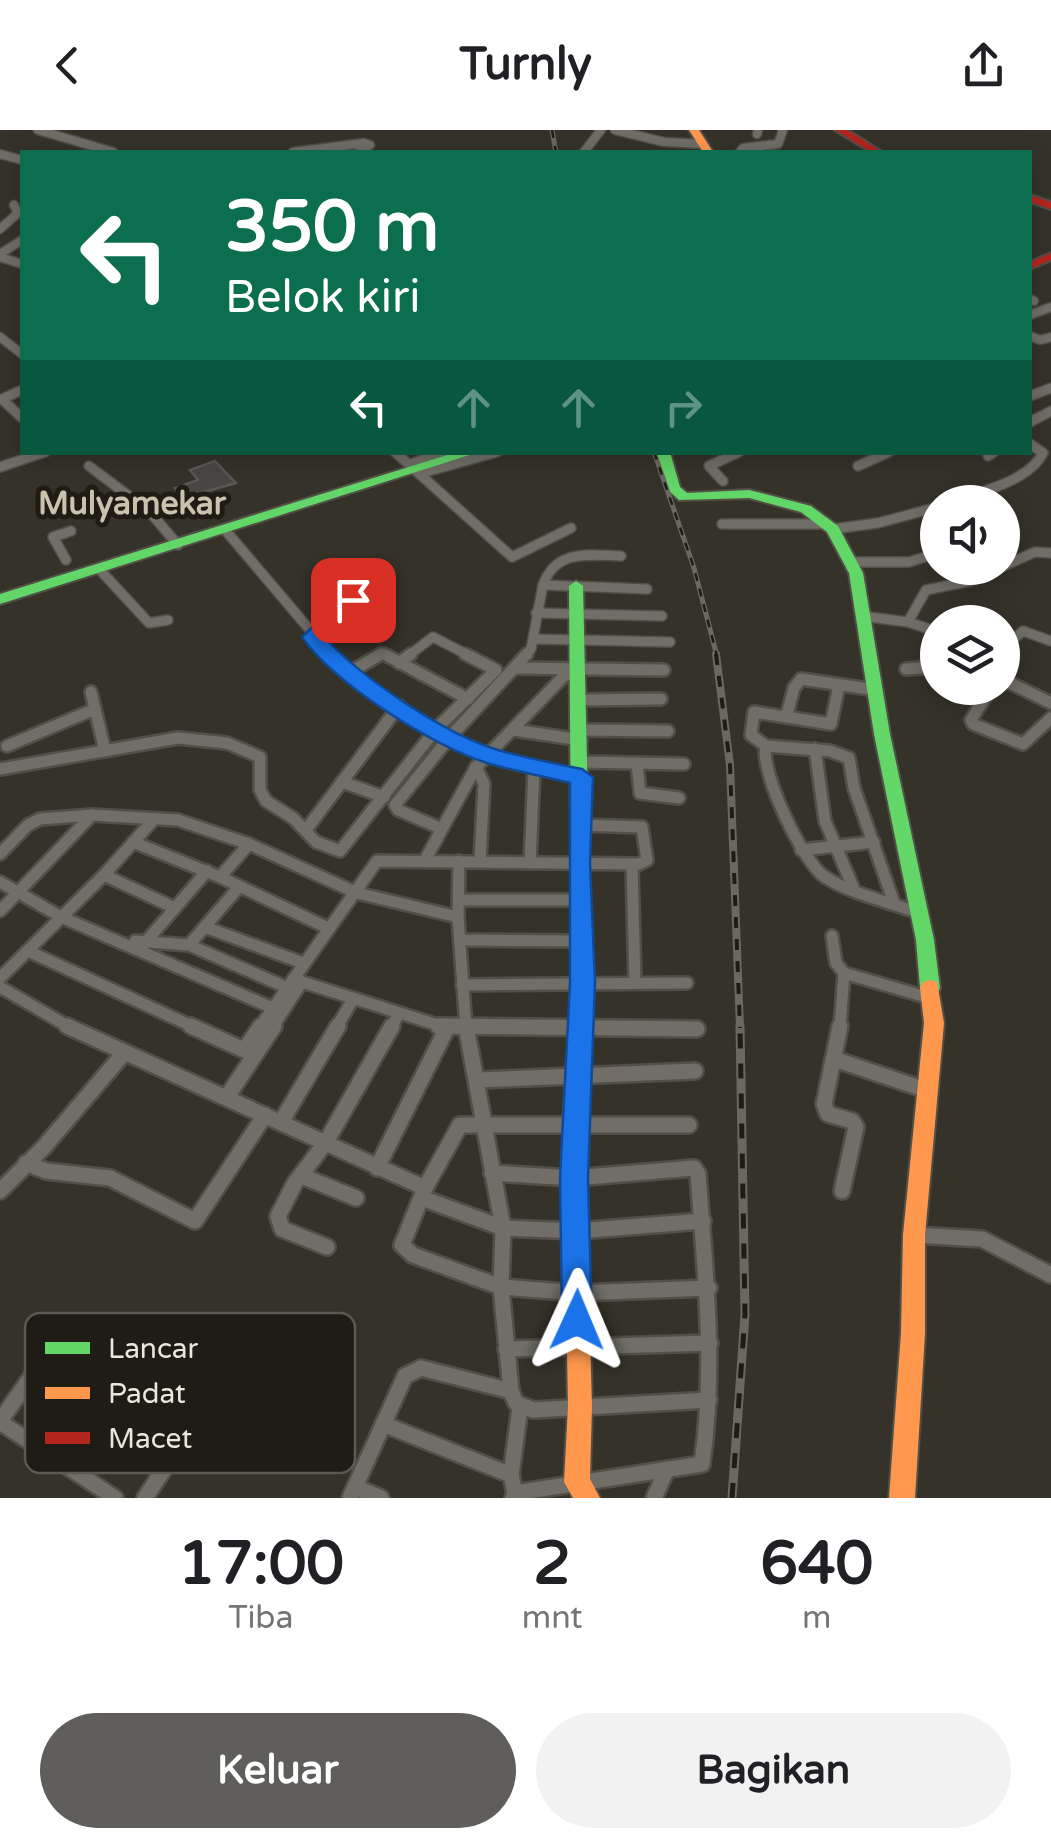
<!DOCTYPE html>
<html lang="id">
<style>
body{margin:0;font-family:"Varela Round",sans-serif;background:#f2f2f2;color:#202124;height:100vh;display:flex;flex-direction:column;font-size:38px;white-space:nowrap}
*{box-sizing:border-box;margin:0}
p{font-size:32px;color:#757577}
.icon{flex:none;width:55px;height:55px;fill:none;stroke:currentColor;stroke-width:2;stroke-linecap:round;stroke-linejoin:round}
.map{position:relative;height:1368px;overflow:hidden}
.sheet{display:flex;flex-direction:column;background:#fff;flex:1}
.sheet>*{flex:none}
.top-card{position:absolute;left:20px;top:20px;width:1012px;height:305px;border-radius:0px;box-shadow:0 5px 25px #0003;background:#0b6e4f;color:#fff;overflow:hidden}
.fabs{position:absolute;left:920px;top:355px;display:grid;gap:20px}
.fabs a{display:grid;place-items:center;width:100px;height:100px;border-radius:50%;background:#fff;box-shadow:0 5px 25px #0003;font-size:50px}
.pin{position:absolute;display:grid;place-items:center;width:85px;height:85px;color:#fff;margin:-42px;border-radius:20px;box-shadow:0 5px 15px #0006}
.me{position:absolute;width:110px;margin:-55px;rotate:1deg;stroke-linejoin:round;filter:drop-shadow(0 0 8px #0008)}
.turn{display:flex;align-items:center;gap:35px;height:210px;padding:0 40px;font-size:45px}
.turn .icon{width:130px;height:130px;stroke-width:2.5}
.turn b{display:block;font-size:70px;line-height:85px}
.lanes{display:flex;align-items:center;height:95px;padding:0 40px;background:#0003;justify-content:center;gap:50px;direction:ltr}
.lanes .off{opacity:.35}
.eta{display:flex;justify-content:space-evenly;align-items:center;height:170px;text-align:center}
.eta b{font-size:60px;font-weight:800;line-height:70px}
.button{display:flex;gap:20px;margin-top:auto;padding:20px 40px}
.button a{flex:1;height:115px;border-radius:60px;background:#5f5e5b;color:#fff;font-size:40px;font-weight:800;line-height:115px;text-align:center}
.button a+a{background:#f2f2f2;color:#202124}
header{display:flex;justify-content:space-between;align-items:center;height:130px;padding:0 40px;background:#fff;font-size:45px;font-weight:800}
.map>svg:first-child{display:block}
.building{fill:#4a4643;stroke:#5c5755;stroke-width:2.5}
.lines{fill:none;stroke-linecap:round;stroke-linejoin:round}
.street-far3-casing{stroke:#514f47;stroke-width:11}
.street-far2-casing{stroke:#514f47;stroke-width:12}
.street-far1-casing{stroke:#514f47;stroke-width:16}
.street-casing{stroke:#514f47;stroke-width:20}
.fast-casing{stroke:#514f47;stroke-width:4}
.slow-casing{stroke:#514f47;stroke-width:4}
.jam-casing{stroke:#514f47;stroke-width:4}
.street-far3{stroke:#706e67;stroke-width:8}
.street-far2{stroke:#706e67;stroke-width:9}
.street-far1{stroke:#706e67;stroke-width:11}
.street{stroke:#706e67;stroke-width:15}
.fast{fill:#63d668;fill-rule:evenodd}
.slow{fill:#ff974d;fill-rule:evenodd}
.jam{fill:#b3261e;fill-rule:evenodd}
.rail-far2-casing{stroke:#6b6860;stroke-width:5}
.rail-far1-casing{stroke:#6b6860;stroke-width:8}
.rail-casing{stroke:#6b6860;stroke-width:9}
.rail-far2{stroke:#1e1c15;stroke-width:2.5;stroke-dasharray:8;stroke-linecap:butt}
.rail-far1{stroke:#1e1c15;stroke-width:4;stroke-dasharray:11;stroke-linecap:butt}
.rail{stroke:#1e1c15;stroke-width:5;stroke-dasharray:15;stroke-linecap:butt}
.route{fill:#1a73e8;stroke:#114b97;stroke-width:2.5}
.labels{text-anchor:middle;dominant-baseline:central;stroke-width:10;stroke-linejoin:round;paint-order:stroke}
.quarter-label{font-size:32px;font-weight:bold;fill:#c9c2ae;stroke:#1e1c15}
.key{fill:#1e1c15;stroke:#5c5951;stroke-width:2.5}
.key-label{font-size:28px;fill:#ebe7dd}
</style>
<header><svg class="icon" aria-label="back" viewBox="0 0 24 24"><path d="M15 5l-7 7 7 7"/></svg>Turnly<svg class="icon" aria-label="share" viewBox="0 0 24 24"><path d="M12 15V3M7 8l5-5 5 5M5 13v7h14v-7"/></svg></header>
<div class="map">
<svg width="1051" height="1368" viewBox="0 0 1051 1368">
<rect width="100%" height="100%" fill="#353229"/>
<!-- building -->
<path class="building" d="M 215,331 L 236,353 L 183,368 L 175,358 L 198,350 L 190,340 Z"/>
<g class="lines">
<!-- street-far3 casing -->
<g class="street-far3-casing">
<g id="street-far3">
<path d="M 38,0 L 113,22"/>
<path d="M 615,0 L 664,12 L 703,14"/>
<path d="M 757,4 L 758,0"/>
<path d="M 293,22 L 364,13 L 370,15 L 364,19 L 357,15"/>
<path d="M 584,22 L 601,0"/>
<path d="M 740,22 L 743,18 L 778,14 L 783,0"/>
<path d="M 0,24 L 22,30"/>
<path d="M 0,99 L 18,83 L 14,75"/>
<path d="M 0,124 L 22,110"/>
<path d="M 0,127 L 22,134"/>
<path d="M 1030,169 L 1034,171"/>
<path d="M 1030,185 L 1051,177"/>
<path d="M 1030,206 L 1040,210 L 1051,207"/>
<path d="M 0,207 L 22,224"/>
</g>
</g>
<!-- street-far2 casing -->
<g class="street-far2-casing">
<g id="street-far2">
<path d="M 22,260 L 2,269 L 22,288"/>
<path d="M 1030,266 L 1051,258"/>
<path d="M 1030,292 L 1051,281"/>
<path d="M 395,322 L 512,427 L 571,398"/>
<path d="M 988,326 L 994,322"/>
<path d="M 411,334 L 444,322"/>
<path d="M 89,336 L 149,381 L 178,415"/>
<path d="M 858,336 L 889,322"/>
<path d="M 0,337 L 45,322"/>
<path d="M 422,343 L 497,322"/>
<path d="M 723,351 L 709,336 L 739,322"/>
<path d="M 952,372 C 981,361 1028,352 1043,323 L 1030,314"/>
<path d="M 722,394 L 827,394"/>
<path d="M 833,399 L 878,393 L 938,377"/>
<path d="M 226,401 L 332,526"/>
<path d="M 621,426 C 588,425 556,419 543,455 L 647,459"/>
<path d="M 66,430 L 53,407 L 71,401"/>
<path d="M 852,432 L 909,432 L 938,423"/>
<path d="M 100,440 L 149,493 L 168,490"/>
<path d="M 536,483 L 662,486"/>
<path d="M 861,486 L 908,492 L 938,502"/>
<path d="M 908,492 L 926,460 L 970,451 L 1035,422 L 1051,423"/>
<path d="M 312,507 L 362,461 L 345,437"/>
<path d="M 533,509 L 670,512"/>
<path d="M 1002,519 L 1023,501 L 1051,511"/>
<path d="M 376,526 L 382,523 L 388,526"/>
<path d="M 408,526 L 433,507 L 470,526"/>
<path d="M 524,526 L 531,519 L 543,455"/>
</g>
</g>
<!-- street-far1 casing -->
<g class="street-far1-casing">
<g id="street-far1">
<path d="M 330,524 C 360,559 444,609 488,626 C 517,636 551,640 581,647"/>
<path d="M 384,524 L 468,569"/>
<path d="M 399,533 L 411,524"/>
<path d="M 515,538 L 664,540"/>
<path d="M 906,539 L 921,538 L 931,530 L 938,533"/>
<path d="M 347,544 L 381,524"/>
<path d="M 1002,549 L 1051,573"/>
<path d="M 839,555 L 831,594 L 754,582 L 751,605 L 766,616 L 830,621 L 849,628 L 854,658 L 894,773"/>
<path d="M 991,558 L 971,590 L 973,594 L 1023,614 L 1051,588"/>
<path d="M 91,562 L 105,621"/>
<path d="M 578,570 L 661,569"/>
<path d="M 787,584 L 794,558 L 801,549 L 876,560"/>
<path d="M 514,600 L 581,610"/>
<path d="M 581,600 L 668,601"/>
<path d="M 7,616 L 95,579"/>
<path d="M 766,616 C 759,640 803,733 825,747 C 851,764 890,772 919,783"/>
<path d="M 815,619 L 825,691 L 853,757"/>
<path d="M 581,632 L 684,634"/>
<path d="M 637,633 L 640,663 L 679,668"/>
<path d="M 476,637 L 484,654 L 480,731"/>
<path d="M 0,639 L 178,608 L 227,613 L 260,627 L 260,660 L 266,671 L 293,688 L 316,712 L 340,721 L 436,599 L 496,540 L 465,524"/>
<path d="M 342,652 L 384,667"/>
<path d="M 440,698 L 398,680 L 395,675 L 450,607 L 527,524"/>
<path d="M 306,700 L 399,576"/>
<path d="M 133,712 L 220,747 L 328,798"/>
<path d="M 801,720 L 874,712"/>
<path d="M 0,724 L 28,695 L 40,689 L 92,685 L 178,690 L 249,714 L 357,763 L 458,787"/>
<path d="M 425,730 L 476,637 L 564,546 L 575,543"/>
<path d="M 459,731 L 458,787 L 466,898"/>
<path d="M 530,733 L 534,639"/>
<path d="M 632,734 L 635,853"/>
<path d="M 104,745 L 175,778"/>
<path d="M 220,747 L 249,714"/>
<path d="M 0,752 L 61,787 L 275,879"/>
<path d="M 460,770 L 581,770"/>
<path d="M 0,781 L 92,685"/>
<path d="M 205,797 L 303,833"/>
<path d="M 832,806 L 836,833 L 844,843"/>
<path d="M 462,810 L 582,811"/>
<path d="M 135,811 L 189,815 L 288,858"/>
<path d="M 143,815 L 207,741"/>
<path d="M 189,815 L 239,757"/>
<path d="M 28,821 L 196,898"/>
<path d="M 0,848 L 104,745 L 154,689"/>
<path d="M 293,849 L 447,898 L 481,898"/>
<path d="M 462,855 L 687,853"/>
<path d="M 0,857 L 71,898"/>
<path d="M 259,898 L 377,731 L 639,734 L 647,730 L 642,697 L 581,695"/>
<path d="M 272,898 L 302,852"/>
<path d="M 336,898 L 352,871"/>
<path d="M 391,898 L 398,885"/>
<path d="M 840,898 L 844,843 L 933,869"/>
</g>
</g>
<!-- street casing -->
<g class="street-casing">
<g id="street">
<path d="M 67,896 L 425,1058"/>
<path d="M 191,896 L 244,920 L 261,896"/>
<path d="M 438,896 L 697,899"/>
<path d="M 466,896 L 503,1098 L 501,1157 L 511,1261 L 516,1273 L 533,1280 L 709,1270"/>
<path d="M 840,896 L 824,974 L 828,984 L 852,991 L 856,997 L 842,1061"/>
<path d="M 834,929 L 929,961"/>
<path d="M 477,950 L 695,941"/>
<path d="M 227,967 L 274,896"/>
<path d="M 281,992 L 338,896"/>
<path d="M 689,995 L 460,995 L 425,1058 L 402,1115 L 413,1125 L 501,1157 L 578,1163 L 709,1158"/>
<path d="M 26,1033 L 46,1041 L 110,1048 L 195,1091 L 265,985"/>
<path d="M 377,1038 L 447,898"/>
<path d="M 492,1043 L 574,1048 L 694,1038 L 698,1044 C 705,1141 716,1237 702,1334 L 515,1363 L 513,1368"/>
<path d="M 302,1046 L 356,1068"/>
<path d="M 0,1061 L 44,1017 L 124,923"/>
<path d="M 422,1068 L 503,1098 L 577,1101 L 703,1091"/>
<path d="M 914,1105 L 982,1109 L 1051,1145"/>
<path d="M 327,1117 L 282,1099 L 278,1086 L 295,1053 L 326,1012 L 392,896"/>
<path d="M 506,1219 L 710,1213"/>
<path d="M 0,1291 L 68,1195"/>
<path d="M 0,1292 L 115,1368"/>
<path d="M 383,1294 L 511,1345"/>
<path d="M 355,1357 L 381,1368"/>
<path d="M 515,1363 L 511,1345 L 520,1277"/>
<path d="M 145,1368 L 205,1277"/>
<path d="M 350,1368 L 405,1246 L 421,1238 L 511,1261"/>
<path d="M 654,1368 L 667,1339"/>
</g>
</g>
<!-- fast casing -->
<g class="fast-casing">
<g id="fast">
<path d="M 457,322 L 479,322 L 0,474 L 0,464 Z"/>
<path d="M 656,322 L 670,322 L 680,357 L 687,363 L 749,360 L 811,376 L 838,396 L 863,443 L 890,604 L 934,810 L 940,858 L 937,864 L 930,866 L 923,864 L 920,858 L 916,810 L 874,604 L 849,443 L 827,402 L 801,382 L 749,368 L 679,370 L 667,359 Z"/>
<path d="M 576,451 L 583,456 L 592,853 L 585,995 L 586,1064 L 583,1071 L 575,1074 L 567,1071 L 564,1064 L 563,995 L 572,853 L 569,456 Z"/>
</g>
</g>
<!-- slow casing -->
<g class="slow-casing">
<g id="slow">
<path d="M 689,0 L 699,0 L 713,22 L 703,22 Z"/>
<path d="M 930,850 L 937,852 L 944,893 L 925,1105 L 925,1203 L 915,1368 L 889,1368 L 901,1203 L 903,1105 L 924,893 L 920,858 L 923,852 Z"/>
<path d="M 575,1054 L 583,1057 L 586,1064 L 592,1276 L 590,1349 L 600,1368 L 573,1368 L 564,1352 L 568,1276 L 564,1064 L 567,1057 Z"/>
</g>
</g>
<!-- jam casing -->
<g class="jam-casing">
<g id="jam">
<path d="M 835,0 L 847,0 L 882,22 L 871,22 Z"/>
<path d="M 1030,65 L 1051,72 L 1051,79 L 1030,72 Z"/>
<path d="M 1051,123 L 1051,130 L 1030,139 L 1030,132 Z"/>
</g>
</g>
<!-- street-far3 -->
<use href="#street-far3" class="street-far3"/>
<!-- street-far2 -->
<use href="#street-far2" class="street-far2"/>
<!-- street-far1 -->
<use href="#street-far1" class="street-far1"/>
<!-- street -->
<use href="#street" class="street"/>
<!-- fast -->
<use href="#fast" class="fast"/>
<!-- slow -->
<use href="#slow" class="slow"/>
<!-- jam -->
<use href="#jam" class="jam"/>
<!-- rail-far2 casing -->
<g class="rail-far2-casing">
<g id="rail-far2">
<path d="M 552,0 L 556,22"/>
<path d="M 654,322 L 694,438 L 717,526"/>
</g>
</g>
<!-- rail-far1 casing -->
<g class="rail-far1-casing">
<path id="rail-far1" d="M 716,524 L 730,635 L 740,898"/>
</g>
<!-- rail casing -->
<g class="rail-casing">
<path id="rail" d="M 732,1368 L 745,1184 L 740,896"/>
</g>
<!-- rail-far2 -->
<use href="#rail-far2" class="rail-far2"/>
<!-- rail-far1 -->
<use href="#rail-far1" class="rail-far1"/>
<!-- rail -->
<use href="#rail" class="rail"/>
</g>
<!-- route -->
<path class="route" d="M 353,463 L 363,470 L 360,474 L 324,507 C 362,548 444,604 498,620 C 525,628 554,633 582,639 L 593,647 L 590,733 L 595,852 L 588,1048 L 592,1190 L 587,1201 L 577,1205 L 566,1201 L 562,1190 L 560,1048 L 570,852 L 570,653 C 543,646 514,641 487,633 C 432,616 334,553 302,507 L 346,465 Z"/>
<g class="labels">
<!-- quarter labels -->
<g class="quarter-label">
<text x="132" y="374">Mulyamekar</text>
</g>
</g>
<!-- legend -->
<rect x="25" y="1183" width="330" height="160" rx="15" class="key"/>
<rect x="45" y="1212" width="45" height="12" fill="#63d668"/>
<rect x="45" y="1257" width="45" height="12" fill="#ff974d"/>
<rect x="45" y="1302" width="45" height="12" fill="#b3261e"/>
<g class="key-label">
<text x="108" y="1228">Lancar</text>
<text x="108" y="1273">Padat</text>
<text x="108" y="1318">Macet</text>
</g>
</svg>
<div class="fabs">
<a><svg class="icon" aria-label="sound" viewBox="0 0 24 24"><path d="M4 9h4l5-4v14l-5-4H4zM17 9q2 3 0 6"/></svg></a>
<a><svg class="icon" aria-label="layers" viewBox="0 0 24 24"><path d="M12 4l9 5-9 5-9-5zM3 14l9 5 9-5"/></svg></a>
</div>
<div class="pin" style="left:353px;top:470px;background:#d93025"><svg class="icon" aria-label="arrive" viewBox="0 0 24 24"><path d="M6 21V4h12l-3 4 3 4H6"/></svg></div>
<svg class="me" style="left:577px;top:1190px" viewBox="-20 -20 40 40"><path d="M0-17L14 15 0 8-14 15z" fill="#1a73e8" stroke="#fff" stroke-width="4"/></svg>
<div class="top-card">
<div class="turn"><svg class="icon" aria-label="left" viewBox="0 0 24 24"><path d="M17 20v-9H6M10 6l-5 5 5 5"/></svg><div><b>350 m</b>Belok kiri</div></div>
<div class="lanes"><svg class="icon" aria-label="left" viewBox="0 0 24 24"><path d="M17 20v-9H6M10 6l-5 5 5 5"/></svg><svg class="icon off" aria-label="ahead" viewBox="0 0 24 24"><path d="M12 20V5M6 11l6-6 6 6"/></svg><svg class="icon off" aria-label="ahead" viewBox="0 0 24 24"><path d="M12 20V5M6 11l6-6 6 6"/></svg><svg class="icon off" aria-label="right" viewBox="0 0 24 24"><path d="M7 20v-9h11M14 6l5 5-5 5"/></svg></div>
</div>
</div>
<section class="sheet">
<div class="eta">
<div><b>17:00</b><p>Tiba</p></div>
<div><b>2</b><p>mnt</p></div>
<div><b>640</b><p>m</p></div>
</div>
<div class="button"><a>Keluar</a><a>Bagikan</a></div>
</section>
